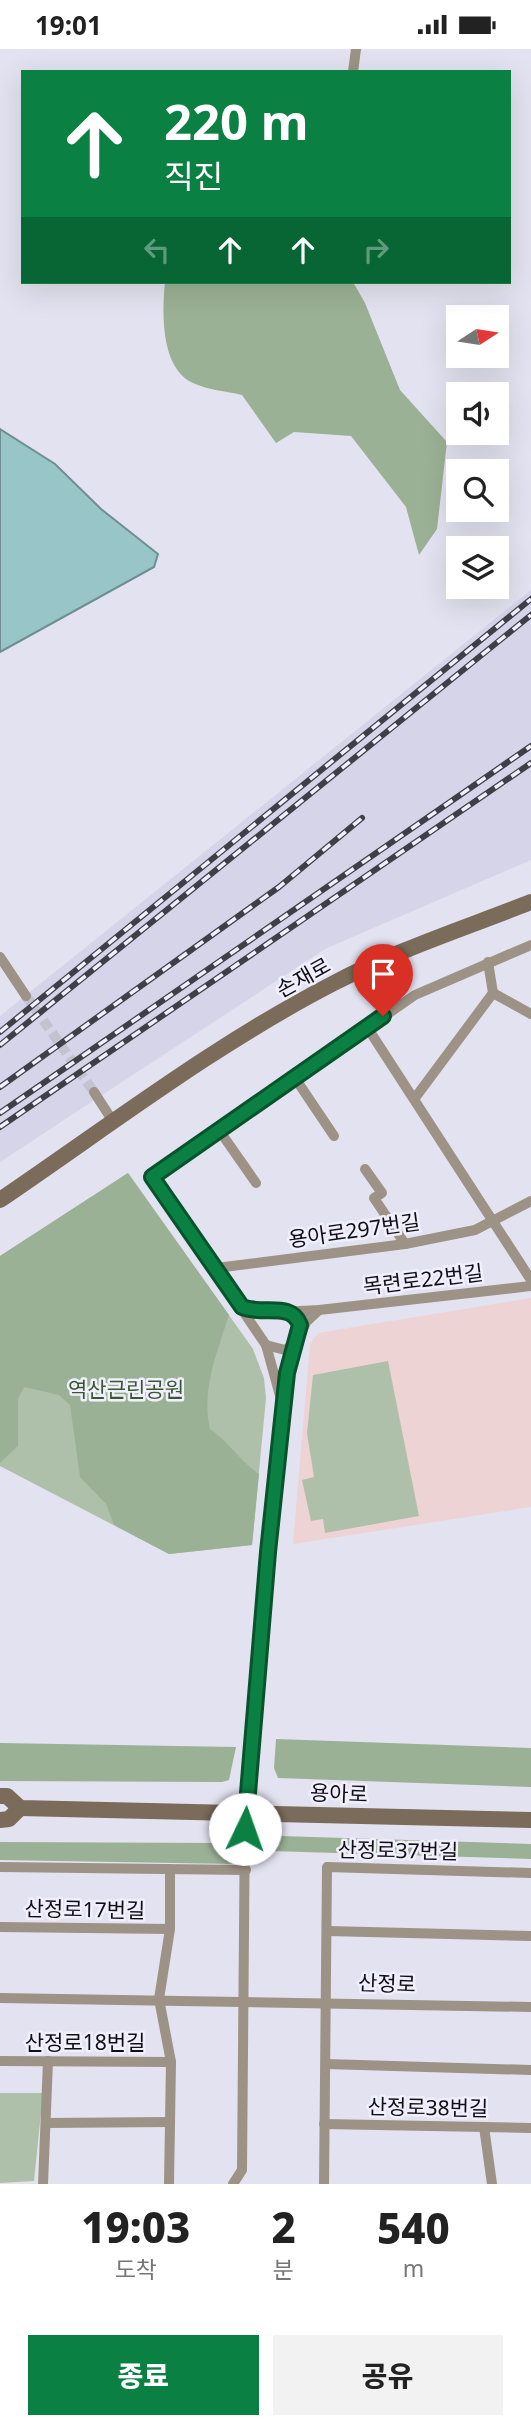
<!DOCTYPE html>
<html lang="ko">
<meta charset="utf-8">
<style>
body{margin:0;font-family:"Noto Sans","Noto Sans KR",sans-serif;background:#f2f2f2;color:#222;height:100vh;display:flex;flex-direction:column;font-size:26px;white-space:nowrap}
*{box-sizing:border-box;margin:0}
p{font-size:23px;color:#767676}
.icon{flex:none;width:38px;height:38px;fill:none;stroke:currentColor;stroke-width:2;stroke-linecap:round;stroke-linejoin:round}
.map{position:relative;height:2135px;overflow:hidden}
.panel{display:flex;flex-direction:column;background:#fff;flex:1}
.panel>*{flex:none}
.hud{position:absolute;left:21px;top:21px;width:490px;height:214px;border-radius:0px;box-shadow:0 7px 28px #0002;background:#0b8043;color:#fff;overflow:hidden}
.needle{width:46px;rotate:78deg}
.buttons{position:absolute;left:446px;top:256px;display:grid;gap:14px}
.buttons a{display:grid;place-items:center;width:63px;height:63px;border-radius:0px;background:#fff;box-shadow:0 7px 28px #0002;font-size:35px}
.pin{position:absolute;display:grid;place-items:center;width:60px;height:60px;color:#fff;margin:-72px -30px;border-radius:50% 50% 50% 0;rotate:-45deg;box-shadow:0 0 7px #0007}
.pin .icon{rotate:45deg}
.me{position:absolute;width:77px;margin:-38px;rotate:3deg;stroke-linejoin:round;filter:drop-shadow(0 0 5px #0008)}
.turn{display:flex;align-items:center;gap:24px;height:147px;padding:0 28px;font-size:32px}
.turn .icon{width:91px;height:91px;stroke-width:2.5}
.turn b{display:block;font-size:49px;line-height:60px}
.lanes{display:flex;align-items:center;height:66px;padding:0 28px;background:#0003;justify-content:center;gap:35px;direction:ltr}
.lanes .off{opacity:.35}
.eta{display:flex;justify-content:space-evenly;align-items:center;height:119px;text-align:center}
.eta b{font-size:42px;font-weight:800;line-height:49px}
.button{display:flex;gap:14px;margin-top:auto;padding:14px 28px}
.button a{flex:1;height:80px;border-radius:0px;background:#0b8043;color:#fff;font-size:28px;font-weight:800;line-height:80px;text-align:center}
.button a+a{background:#f2f2f2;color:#222}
.status{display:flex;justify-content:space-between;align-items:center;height:49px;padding:0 35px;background:#fff;direction:ltr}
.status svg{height:19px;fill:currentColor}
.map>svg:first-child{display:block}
.built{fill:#d6d4e9}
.education{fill:#edd3d4}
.green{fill:#afc0aa}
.forest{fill:#9bb195}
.water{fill:#98c5c7;stroke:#6f8e91;stroke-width:2}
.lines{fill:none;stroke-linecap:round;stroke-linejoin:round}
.minor-tunnel{stroke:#c3c2cf;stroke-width:10;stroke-dasharray:10 5;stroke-linecap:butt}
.minor{stroke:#9d9286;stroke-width:10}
.secondary{stroke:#7a6b5a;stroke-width:16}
.rail-casing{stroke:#403f47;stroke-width:6}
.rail{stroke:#f1effd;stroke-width:3.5;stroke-dasharray:10;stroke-linecap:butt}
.route-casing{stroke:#07532c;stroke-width:18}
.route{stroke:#0b8043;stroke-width:12}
.labels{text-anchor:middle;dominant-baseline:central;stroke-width:5;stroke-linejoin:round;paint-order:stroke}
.street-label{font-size:21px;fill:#100f14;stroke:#f1effd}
.park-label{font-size:21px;fill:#38592e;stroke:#f1effd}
</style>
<div class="status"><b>19:01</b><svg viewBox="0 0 49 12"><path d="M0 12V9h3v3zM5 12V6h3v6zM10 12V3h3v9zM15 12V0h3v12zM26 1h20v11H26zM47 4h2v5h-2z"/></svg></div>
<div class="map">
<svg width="531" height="2135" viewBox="0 0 531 2135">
<rect width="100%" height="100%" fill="#e3e2f0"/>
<!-- built -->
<path class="built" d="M 531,541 L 531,811 L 325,900 L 0,1113 L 0,967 Z"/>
<!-- education -->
<path class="education" d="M 531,1249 L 531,1458 L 293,1495 L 310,1295 L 318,1284 Z"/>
<!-- green -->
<g class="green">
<path d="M 128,1124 L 253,1300 L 264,1329 L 266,1349 L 252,1496 L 169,1505 L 0,1417 L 0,1207 Z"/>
<path d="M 388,1312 L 419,1467 L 325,1484 L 323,1470 L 311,1472 L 302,1431 L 314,1428 L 307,1384 L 313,1326 Z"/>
<path d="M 0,2044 L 43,2044 L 34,2132 L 0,2134 Z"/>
</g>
<!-- forest -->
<g class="forest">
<path d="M 165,233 L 353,233 L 365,254 L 400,341 L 447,393 L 437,480 L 419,506 L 406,458 L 351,387 L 294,383 L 276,394 L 242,346 C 226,342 207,341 193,334 C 160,319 162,262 165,233 Z"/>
<path d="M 128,1124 L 229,1266 C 217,1304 201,1340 210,1380 C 229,1393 240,1412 259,1425 L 252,1496 L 169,1505 L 114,1476 L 106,1455 L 80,1428 L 70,1356 L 59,1346 L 24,1338 L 18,1350 L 18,1397 L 0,1414 L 0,1207 Z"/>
<path d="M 276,1690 L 531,1699 L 531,1738 L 278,1729 L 274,1719 Z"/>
<path d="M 0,1694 L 236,1698 L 229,1731 L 222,1733 L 0,1732 Z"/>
<path d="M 281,1787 L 531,1795 L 531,1810 L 270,1802 L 270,1793 Z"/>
<path d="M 0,1793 L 218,1794 L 231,1808 L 232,1815 L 0,1811 Z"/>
</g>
<!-- water -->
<path class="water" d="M 0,380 L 55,415 L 101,460 L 158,505 L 154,518 L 0,603 Z"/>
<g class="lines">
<!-- minor-tunnel -->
<path class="minor-tunnel" d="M 26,947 L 94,1043"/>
<!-- minor -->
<g class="minor">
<path d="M 353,23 L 356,0"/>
<path d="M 0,908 L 26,947"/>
<path d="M 488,913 L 493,944"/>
<path d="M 493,944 L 531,965"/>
<path d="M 367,978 L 531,1231"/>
<path d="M 295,1029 L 334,1087"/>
<path d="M 94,1043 L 114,1074"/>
<path d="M 415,1049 L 493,944"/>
<path d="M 219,1081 L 256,1134"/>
<path d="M 365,1120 L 382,1144 L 374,1149 L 405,1195"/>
<path d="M 216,1219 L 405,1195 L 475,1181 L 531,1152"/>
<path d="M 242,1258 L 261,1264 L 319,1261 L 531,1237"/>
<path d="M 266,1296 L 285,1301 L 296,1293"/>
<path d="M 282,1354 L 266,1296 L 152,1128 L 415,946 L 531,896"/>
<path d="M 0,1818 L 246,1821"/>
<path d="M 0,1878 L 170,1880"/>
<path d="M 327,1882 L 531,1887"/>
<path d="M 0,1949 L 531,1958"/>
<path d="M 0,2012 L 171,2013"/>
<path d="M 326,2015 L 531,2021"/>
<path d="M 46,2074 L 170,2073"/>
<path d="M 324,2075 L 531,2079"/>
<path d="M 484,2078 L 492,2135"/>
<path d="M 43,2135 L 48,2012"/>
<path d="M 169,2135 L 171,2013 L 159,1950 L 170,1880 L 170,1820"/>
<path d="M 233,2135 L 242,2121 L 245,1763 L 268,1503 L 290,1312 L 306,1273 L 319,1261"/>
<path d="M 324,2135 L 327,1818 L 531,1824"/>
</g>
<!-- secondary -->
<g class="secondary">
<path d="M 0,1151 C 109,1077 217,994 334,934 C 397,901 465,879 531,853"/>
<path d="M 0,1747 L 7,1747 L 20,1759 L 531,1771"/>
<path d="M 0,1771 L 9,1770 L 20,1759"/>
</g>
<!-- rail casing -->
<g class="rail-casing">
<g id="rail">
<path d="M 0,983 L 531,550"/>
<path d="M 0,996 L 531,566"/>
<path d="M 0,1038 L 279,838 L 362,769"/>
<path d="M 0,1064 L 531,697"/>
<path d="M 0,1078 L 531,714"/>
</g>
</g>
<!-- rail -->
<use href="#rail" class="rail"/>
</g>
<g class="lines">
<!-- route casing -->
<g class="route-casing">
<path id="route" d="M 245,1780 L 268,1503 L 287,1324 L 300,1276 C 291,1252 264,1267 242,1258 L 152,1128 L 383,967"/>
</g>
<!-- route -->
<use href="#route" class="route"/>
</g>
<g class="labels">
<!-- street labels -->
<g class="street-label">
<text transform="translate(303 928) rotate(-29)">손재로</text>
<text transform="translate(354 1181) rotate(-8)">용아로297번길</text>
<text transform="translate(423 1230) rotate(-7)">목련로22번길</text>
<text transform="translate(339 1744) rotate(2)">용아로</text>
<text transform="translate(398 1801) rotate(1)">산정로37번길</text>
<text transform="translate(85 1860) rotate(1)">산정로17번길</text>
<text transform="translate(387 1934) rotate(2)">산정로</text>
<text x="85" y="1993">산정로18번길</text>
<text transform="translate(428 2058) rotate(1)">산정로38번길</text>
</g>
<!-- park labels -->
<g class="park-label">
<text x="126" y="1340">역산근린공원</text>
</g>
</g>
</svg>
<div class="buttons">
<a><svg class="needle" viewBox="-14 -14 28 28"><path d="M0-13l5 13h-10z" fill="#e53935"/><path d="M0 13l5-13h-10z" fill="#767676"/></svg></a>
<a><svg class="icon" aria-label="sound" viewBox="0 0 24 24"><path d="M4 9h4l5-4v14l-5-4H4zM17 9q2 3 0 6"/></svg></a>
<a><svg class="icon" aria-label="search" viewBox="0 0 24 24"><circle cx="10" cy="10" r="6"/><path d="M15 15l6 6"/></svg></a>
<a><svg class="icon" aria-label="layers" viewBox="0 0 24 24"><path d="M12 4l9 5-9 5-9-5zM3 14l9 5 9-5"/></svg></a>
</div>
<div class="pin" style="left:383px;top:967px;background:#d93025"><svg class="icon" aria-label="arrive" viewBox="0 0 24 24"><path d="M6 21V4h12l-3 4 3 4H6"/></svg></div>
<svg class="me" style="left:245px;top:1780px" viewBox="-20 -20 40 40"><circle r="19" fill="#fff"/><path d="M0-13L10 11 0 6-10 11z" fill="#0b8043"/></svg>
<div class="hud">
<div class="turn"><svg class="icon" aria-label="ahead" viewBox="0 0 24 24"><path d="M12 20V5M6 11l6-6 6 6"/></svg><div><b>220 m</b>직진</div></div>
<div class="lanes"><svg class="icon off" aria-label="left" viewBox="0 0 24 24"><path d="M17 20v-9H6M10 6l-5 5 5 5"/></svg><svg class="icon" aria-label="ahead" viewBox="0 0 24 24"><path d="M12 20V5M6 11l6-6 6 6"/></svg><svg class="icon" aria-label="ahead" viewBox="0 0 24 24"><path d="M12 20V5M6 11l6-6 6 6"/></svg><svg class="icon off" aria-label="right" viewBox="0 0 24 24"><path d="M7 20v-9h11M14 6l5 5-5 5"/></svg></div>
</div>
</div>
<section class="panel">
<div class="eta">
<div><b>19:03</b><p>도착</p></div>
<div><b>2</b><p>분</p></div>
<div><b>540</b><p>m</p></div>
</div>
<div class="button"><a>종료</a><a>공유</a></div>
</section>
